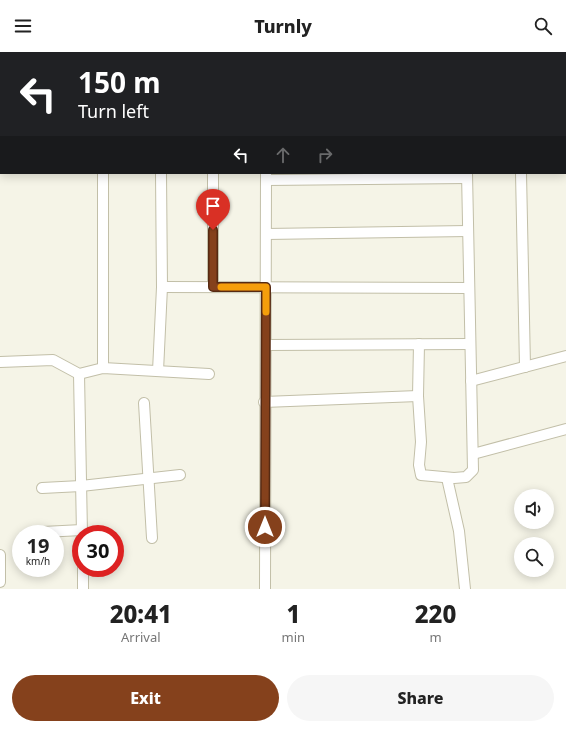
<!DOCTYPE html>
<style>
body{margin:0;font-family:"Noto Sans",sans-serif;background:#f6f6f6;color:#222;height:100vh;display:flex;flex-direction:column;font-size:15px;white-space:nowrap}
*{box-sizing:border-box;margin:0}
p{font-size:13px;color:#767676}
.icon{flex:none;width:22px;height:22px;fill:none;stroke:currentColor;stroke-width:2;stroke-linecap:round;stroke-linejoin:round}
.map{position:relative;height:537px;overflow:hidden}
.panel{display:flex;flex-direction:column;background:#fff;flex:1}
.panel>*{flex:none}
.guide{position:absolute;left:0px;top:0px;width:566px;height:122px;box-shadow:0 2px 10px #0003;background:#202124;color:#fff;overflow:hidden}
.tools{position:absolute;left:514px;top:437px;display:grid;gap:8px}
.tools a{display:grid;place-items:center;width:40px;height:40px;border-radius:50%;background:#fff;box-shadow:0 2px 10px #0003;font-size:20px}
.speed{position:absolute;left:12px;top:473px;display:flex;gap:8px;font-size:20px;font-weight:700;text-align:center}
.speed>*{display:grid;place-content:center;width:52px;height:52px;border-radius:50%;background:#fff;box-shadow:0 2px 10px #0003;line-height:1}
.speed small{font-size:10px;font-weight:400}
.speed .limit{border:6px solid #d22;background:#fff;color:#111}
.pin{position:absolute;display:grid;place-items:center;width:34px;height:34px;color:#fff;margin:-41px -17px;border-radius:50% 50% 50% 0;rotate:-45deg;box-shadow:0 0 4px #0007}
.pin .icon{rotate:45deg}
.me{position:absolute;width:44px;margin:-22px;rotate:0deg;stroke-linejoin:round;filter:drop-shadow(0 0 3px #0008)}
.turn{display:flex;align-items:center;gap:14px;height:84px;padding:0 12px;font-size:18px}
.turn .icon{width:52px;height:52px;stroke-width:2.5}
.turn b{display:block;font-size:28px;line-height:34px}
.lanes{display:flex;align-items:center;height:38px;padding:0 12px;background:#0003;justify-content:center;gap:20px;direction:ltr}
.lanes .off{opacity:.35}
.eta{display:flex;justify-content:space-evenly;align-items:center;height:68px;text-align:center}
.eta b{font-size:24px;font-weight:800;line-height:28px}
.primary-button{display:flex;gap:8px;margin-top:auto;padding:8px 12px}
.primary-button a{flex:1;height:46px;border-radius:24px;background:#85411c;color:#fff;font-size:16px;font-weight:800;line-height:46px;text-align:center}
.primary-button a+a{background:#f6f6f6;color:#222}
header{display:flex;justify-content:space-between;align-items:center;height:52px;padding:0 12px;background:#fff;font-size:18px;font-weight:800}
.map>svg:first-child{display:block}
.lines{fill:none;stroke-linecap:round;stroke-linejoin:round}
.street-casing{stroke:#c2bfa8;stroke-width:12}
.street{stroke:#fff;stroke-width:10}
.route-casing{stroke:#562a12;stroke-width:10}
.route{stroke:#85411c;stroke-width:7}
.slow{stroke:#f59e0b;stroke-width:7}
</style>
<header><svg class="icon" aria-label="menu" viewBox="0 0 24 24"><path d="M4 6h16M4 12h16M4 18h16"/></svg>Turnly<svg class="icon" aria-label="search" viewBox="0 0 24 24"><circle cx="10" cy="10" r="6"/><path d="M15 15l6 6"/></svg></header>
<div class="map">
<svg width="566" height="537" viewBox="0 0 566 537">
<rect width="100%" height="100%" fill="#f5f4e7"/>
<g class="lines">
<!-- street casing -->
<g class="street-casing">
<g id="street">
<path d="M 153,1 L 153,0"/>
<path d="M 536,1 L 536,0"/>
<path d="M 565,17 L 566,17"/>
<path d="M 565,71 L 566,71"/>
<path d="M 103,121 L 103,316"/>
<path d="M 521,121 L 525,315"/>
<path d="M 266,128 L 467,126"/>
<path d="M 266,182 L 468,179"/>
<path d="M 162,235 L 469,236"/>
<path d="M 213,235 L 213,121"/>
<path d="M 419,292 L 418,344 L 421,390 L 419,413 L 421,423 L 454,426 L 466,425 L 473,418 L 467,121"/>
<path d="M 266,293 L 470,292"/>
<path d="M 0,310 L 53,308 L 79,322 L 103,316 L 209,322"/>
<path d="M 158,319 L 162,235 L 161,121"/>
<path d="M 79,322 L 82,482"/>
<path d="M 471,329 L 566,304"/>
<path d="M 264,350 L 418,344"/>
<path d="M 144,351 L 152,486"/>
<path d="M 473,402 L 566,377"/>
<path d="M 447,426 L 459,479 L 465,537"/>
<path d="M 42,436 L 81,434 L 180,423"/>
<path d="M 43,480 L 82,478"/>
<path d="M 0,503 L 0,530"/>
<path d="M 83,516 L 83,537"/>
<path d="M 265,537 L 266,121"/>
</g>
</g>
<!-- street -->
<use href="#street" class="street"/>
</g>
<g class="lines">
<!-- route casing -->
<g class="route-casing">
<path id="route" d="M 213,178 L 213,235 L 266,235 L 265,475"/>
</g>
<!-- route -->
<use href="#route" class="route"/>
<!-- slow -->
<path class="slow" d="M 221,235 L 266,235 L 266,260"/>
</g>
</svg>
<div class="tools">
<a><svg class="icon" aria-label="sound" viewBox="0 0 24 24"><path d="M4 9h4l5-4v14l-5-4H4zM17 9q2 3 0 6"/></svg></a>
<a><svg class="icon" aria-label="search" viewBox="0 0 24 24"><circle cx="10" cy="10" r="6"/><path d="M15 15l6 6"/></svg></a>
</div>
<div class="speed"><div>19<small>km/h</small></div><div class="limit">30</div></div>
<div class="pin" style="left:213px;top:178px;background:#d93025"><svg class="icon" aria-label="arrive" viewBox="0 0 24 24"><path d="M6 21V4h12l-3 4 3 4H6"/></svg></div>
<svg class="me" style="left:265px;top:475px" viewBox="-20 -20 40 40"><circle r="17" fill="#85411c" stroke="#fff" stroke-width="3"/><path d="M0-11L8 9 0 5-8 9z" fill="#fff"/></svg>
<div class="guide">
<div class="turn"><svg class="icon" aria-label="left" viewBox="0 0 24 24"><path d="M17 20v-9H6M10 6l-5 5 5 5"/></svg><div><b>150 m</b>Turn left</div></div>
<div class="lanes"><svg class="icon" aria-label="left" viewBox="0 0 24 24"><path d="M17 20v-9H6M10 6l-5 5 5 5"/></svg><svg class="icon off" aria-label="ahead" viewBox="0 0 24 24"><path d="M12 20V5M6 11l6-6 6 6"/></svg><svg class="icon off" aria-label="right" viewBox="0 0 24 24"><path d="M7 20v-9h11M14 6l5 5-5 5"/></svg></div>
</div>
</div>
<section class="panel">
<div class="eta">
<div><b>20:41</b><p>Arrival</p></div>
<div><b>1</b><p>min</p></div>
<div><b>220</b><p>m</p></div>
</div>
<div class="primary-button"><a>Exit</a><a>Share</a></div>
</section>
